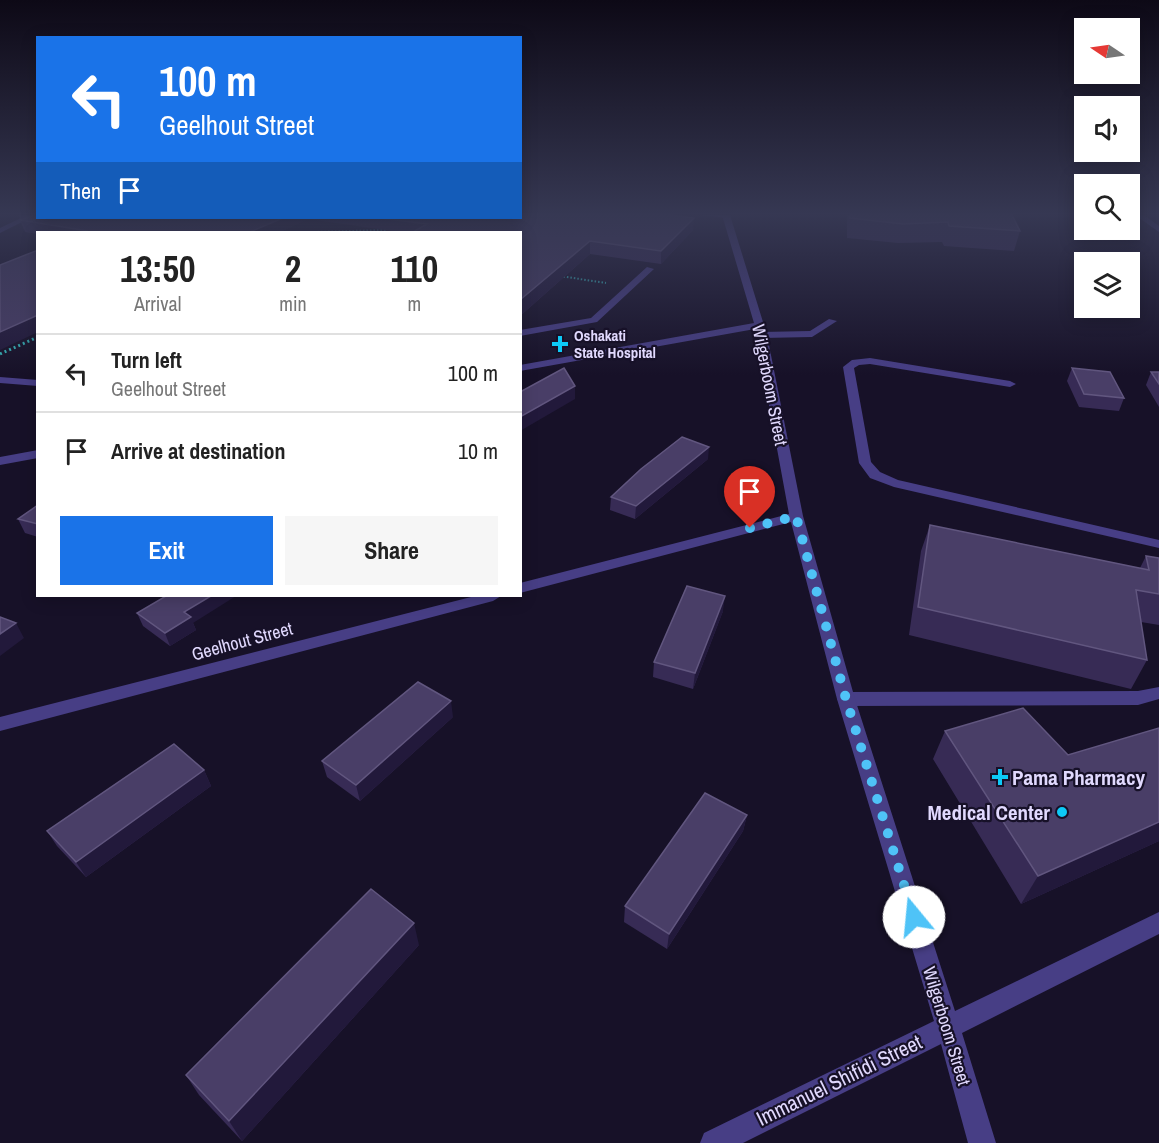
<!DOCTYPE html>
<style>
body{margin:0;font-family:"Archivo Narrow",sans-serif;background:#f6f6f6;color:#222;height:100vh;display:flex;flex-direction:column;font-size:22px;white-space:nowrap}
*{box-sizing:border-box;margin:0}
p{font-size:20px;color:#767676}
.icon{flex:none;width:33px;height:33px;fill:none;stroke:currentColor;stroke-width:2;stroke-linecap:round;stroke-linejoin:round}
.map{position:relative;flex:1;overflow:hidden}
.side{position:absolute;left:36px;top:231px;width:486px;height:366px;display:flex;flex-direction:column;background:#fff;border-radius:0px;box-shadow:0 3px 15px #0003}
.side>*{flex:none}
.top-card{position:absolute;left:36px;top:36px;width:486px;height:183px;border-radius:0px;box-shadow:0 3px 15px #0003;background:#1a73e8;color:#fff;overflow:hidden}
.needle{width:39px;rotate:283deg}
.fabs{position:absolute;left:1074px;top:18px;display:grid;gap:12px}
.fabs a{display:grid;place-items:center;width:66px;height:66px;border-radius:0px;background:#fff;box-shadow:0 3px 15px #0003;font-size:30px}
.pin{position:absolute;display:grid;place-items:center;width:51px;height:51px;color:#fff;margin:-62px -26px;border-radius:50% 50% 50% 0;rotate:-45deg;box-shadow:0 0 6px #0007}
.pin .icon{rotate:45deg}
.me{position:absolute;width:66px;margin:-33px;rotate:343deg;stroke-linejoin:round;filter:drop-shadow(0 0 4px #0008)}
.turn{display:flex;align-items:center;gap:21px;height:126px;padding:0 24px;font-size:27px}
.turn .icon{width:78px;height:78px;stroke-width:2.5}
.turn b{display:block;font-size:42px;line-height:51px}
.then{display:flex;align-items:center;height:57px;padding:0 24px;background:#0003;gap:12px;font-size:22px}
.eta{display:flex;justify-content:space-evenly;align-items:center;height:102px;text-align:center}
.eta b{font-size:36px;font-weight:700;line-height:42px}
.cta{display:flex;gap:12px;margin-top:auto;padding:12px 24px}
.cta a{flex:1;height:69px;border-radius:0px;background:#1a73e8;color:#fff;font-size:24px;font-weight:700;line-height:69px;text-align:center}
.cta a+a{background:#f6f6f6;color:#222}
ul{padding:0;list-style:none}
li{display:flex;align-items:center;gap:18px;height:78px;padding:0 24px;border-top:2px solid #e0e0e0}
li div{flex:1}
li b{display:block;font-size:22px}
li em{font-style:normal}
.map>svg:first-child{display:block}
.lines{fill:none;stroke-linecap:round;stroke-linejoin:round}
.path-far1{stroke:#35b2b6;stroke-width:2;stroke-dasharray:1.5 2;stroke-linecap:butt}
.path{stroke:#35b2b6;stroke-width:3;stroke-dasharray:2 3;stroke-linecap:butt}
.lane{fill:#473e85;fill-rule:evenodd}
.street{fill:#473e85;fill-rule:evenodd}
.wall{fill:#372b55}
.shaded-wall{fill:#22193b}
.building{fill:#493e67;stroke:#61567f;stroke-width:1.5}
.route{stroke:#4fc3f7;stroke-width:10;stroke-dasharray:0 18}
.poi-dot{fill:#0dc9f6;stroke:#171128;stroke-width:2}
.labels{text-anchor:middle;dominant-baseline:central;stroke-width:4.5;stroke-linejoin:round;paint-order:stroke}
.far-poi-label{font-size:15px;font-weight:bold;fill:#e1d9fe;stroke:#171128;text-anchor:start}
.street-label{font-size:18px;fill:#e1d9fe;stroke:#171128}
.near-poi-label{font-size:21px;font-weight:bold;fill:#e1d9fe;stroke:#171128;text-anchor:start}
.near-street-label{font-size:21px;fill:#e1d9fe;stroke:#171128}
</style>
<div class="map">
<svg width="1159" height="1143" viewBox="0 0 1159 1143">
<rect width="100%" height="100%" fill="#171128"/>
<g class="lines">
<!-- path-far1 -->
<g class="path-far1">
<path d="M 314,232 L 387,230"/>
<path d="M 560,276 L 606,283"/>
</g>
<!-- path -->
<path class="path" d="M 0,354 L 38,337"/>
<!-- lane -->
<g class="lane">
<path d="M 18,215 L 27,215 L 30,218 L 0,233 L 0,228 L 21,218 Z"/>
<path d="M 702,215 L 729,215 L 730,216 L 726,218 Z"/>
<path d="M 647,267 L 654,269 L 597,322 L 520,336 L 520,330 L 591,318 Z"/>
<path d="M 829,319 L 837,321 L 812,337 L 762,338 L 757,335 L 762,332 L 810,331 Z"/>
<path d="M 870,358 L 1010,381 L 1016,384 L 1010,387 L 870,364 L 859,365 L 854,368 L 871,462 L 880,472 L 898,480 L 1159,540 L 1159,548 L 894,487 L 870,478 L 859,463 L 843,367 L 852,360 Z"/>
<path d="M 0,377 L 38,380 L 38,386 L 0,383 Z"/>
<path d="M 1159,687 L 1159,699 L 1138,705 L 846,706 L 840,704 L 837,699 L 840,694 L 846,692 L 1138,691 Z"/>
</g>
<!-- street -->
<g class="street">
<path d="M 722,215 L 730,215 L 767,335 L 803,516 L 855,699 L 955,1011 L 1159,912 L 1159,934 L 962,1033 L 996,1143 L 968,1143 L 941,1044 L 743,1143 L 700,1143 L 704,1133 L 934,1021 L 837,699 L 791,522 L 520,593 L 520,583 L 789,514 L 755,329 L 520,371 L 520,365 L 754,323 Z"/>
<path d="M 1135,215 L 1144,215 L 1159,226 L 1159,232 Z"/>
<path d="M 38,450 L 38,458 L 0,465 L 0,457 Z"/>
<path d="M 475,596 L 501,596 L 493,601 L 0,731 L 0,717 Z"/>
</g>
</g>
<!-- wall -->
<g class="wall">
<path d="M 847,215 L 1012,215 L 1020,231 L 1014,251 L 944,246 L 942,242 L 898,243 L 847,238 Z"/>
<path d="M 38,218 L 520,218 L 693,230 L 661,264 L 590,254 L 520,316 L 520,232 L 399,232 L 308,219 L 280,232 L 38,232 L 38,234 L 25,232 L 20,220 Z"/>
<path d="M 1072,368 L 1124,398 L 1119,411 L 1079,407 L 1067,381 Z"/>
<path d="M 1151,372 L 1159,372 L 1159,407 L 1146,385 Z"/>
<path d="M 708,459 L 635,519 L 610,510 L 611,497 Z"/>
<path d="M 38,505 L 38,537 L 25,533 L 18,519 Z"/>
<path d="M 930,525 L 1140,568 L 1146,556 L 1159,558 L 1159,625 L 1141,622 L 1147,660 L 1131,689 L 909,635 L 921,551 Z"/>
<path d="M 723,611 L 693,689 L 653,677 L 654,662 Z"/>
<path d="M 137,613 L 193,623 L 196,630 L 170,646 L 143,626 Z"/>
<path d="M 453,717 L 360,801 L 327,777 L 322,761 Z"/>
<path d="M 1159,728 L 1159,841 L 1021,904 L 933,759 L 945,731 L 1068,755 Z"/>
<path d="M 204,770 L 211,786 L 86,877 L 57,846 L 47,831 Z"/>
<path d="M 747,815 L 743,831 L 667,949 L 624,922 L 625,906 Z"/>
<path d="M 419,945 L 242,1141 L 199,1095 L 186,1075 Z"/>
</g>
<!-- shaded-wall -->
<g class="shaded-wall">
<path d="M 283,218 L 307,218 L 308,219 L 280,232 L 250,232 Z"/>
<path d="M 694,218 L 693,230 L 661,264 L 661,251 Z"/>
<path d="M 590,241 L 590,254 L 520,316 L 520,300 Z"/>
<path d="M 38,315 L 38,332 L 0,350 L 0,332 Z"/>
<path d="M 575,386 L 575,399 L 520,431 L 520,417 Z"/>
<path d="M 709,447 L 708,459 L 635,519 L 636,506 Z"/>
<path d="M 211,596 L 236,596 L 193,623 L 196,630 L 170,646 L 165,633 L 184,612 Z"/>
<path d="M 725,596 L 723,611 L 693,689 L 695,673 Z"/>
<path d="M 16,623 L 24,638 L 0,656 L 0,634 Z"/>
<path d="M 451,701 L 453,717 L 360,801 L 356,785 Z"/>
<path d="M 204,770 L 211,786 L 86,877 L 76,862 Z"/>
<path d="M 747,815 L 743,831 L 667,949 L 669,934 Z"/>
<path d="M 1159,822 L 1159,841 L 1021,904 L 1038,876 Z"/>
<path d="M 414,923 L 419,945 L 242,1141 L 229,1121 Z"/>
</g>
<!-- building -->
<g class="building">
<path d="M 34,215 L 38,215 L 38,218 L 283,218 L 250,232 L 84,232 L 88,231 L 20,220 Z"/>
<path d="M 520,215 L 671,215 L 694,218 L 661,251 L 590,241 L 520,300 L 520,232 L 413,232 L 427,224 L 380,218 L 520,218 Z"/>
<path d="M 850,215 L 1012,215 L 1020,231 L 949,226 L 948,222 L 903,224 L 850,218 Z"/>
<path d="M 38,250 L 38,315 L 0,332 L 0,265 Z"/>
<path d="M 564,368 L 575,386 L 520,417 L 520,392 Z"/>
<path d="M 1072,368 L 1110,372 L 1124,398 L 1084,394 Z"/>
<path d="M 1151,372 L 1159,372 L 1159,384 Z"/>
<path d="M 682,437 L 709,447 L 636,506 L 611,497 L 641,469 Z"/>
<path d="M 38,505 L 38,524 L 18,519 Z"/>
<path d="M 930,525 L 1149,570 L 1146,556 L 1159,558 L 1159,594 L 1136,590 L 1147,660 L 918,607 Z"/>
<path d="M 687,586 L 725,596 L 695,673 L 654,662 Z"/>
<path d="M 166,596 L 211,596 L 184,612 L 191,617 L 165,633 L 137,613 Z"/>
<path d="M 0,617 L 16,623 L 0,634 Z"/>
<path d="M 418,682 L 451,701 L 356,785 L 322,761 Z"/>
<path d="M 1023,708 L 1068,755 L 1159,728 L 1159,822 L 1038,876 L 945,731 Z"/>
<path d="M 174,744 L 204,770 L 76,862 L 47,831 Z"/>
<path d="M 705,793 L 747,815 L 669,934 L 625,906 Z"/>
<path d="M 371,889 L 414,923 L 229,1121 L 186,1075 Z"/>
</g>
<!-- sky -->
<linearGradient id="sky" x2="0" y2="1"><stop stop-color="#0d0916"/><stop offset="0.57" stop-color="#363853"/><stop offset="1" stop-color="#363853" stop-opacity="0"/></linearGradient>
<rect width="1159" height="375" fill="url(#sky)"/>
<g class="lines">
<!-- route -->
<path class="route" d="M 750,528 L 796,516 L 846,699 L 914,917"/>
</g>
<!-- markers -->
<g class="poi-dot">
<path d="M557 335h6v6h6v6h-6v6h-6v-6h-6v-6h6z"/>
<path d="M997 768h6v6h6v6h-6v6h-6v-6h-6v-6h6z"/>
<circle cx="1062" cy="812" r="6"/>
</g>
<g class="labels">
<!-- far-poi labels -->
<g class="far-poi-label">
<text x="574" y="335">Oshakati<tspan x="574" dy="17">State Hospital</tspan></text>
</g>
<!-- street labels -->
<g class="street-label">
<text transform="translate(770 385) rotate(79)">Wilgerboom Street</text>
<text transform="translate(242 641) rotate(-15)">Geelhout Street</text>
<text transform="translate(947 1026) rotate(73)">Wilgerboom Street</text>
</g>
<!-- near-poi labels -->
<g class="near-poi-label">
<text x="1012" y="777">Pama Pharmacy</text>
<text x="1050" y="812" text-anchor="end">Medical Center</text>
</g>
<!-- near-street labels -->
<g class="near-street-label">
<text transform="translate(839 1080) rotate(-26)">Immanuel Shifidi Street</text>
</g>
</g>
</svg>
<div class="fabs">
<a><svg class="needle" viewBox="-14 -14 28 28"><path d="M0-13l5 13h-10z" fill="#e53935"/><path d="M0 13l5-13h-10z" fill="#767676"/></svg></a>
<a><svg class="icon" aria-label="sound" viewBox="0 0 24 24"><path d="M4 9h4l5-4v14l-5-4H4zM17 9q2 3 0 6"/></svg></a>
<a><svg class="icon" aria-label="search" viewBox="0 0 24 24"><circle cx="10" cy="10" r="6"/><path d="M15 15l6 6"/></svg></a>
<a><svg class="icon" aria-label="layers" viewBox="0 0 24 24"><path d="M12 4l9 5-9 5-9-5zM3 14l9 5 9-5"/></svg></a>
</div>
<div class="pin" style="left:750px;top:528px;background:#d93025"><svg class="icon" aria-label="arrive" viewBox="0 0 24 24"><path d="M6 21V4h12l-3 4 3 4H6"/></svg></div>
<svg class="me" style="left:914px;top:917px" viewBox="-20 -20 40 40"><circle r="19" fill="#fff"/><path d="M0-13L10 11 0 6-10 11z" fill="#4fc3f7"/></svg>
<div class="top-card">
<div class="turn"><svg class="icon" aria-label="left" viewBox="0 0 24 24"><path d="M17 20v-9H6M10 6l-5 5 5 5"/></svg><div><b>100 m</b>Geelhout Street</div></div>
<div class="then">Then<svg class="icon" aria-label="arrive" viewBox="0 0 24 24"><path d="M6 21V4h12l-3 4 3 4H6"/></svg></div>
</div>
<section class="side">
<div class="eta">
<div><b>13:50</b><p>Arrival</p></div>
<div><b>2</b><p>min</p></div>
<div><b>110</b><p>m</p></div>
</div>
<ul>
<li><svg class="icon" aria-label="left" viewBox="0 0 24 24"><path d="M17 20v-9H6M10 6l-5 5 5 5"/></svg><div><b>Turn left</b><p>Geelhout Street</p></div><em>100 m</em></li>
<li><svg class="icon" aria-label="arrive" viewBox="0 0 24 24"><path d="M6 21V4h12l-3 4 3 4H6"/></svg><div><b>Arrive at destination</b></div><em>10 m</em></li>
</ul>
<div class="cta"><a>Exit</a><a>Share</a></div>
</section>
</div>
